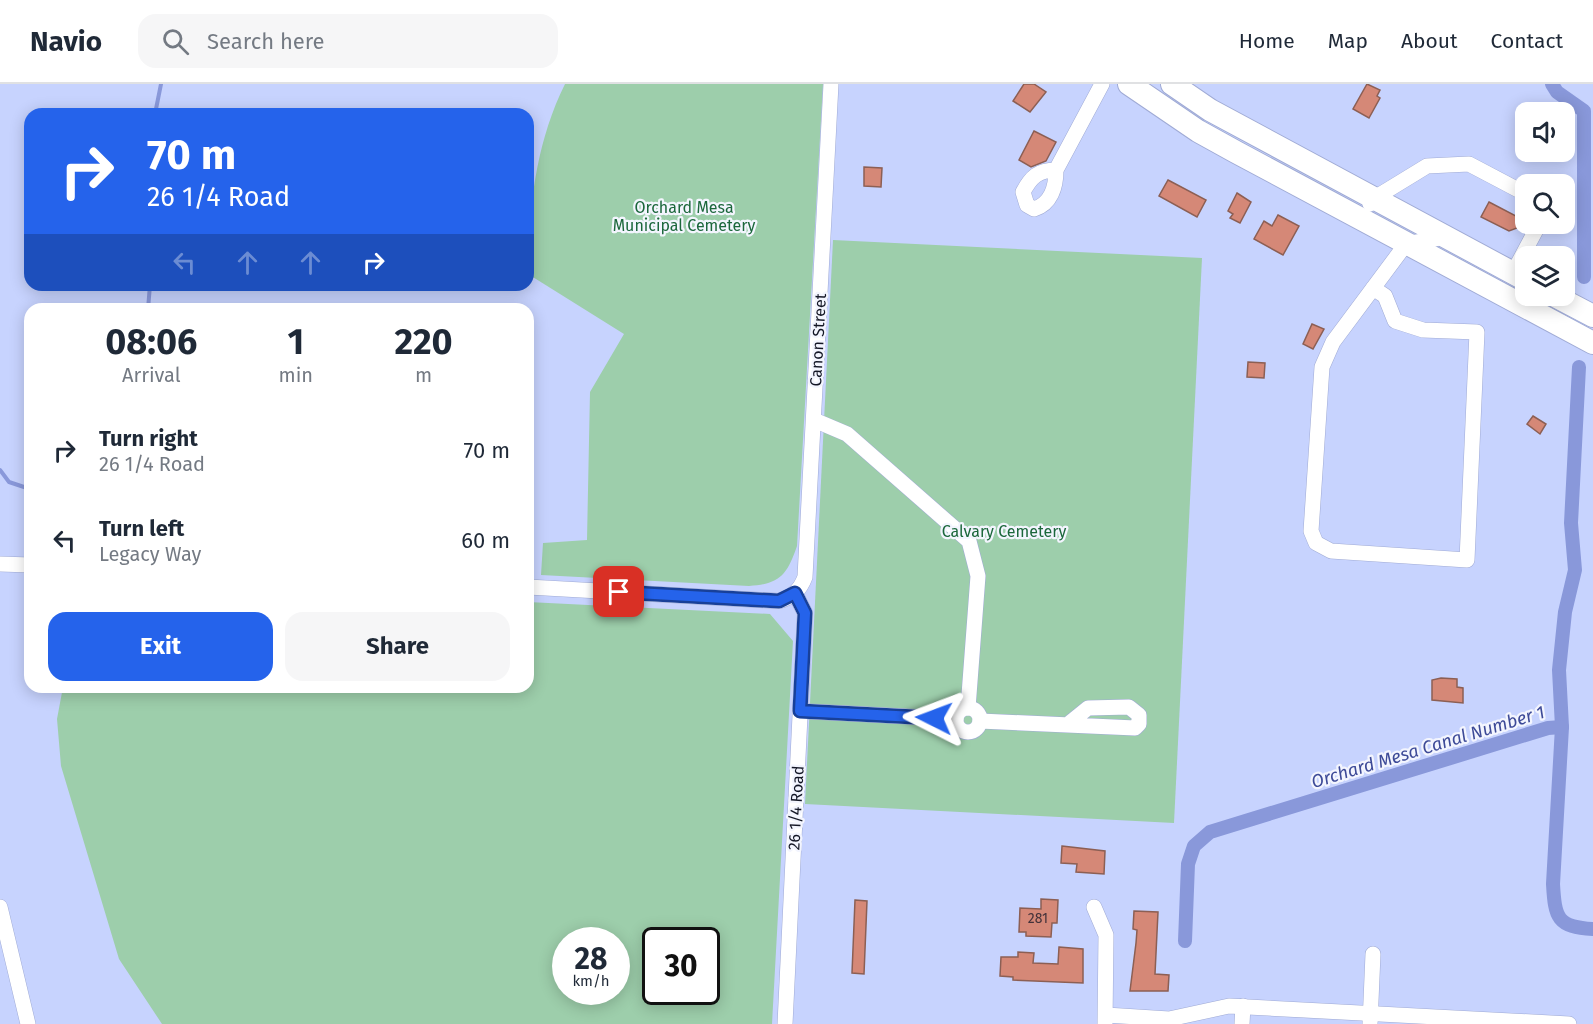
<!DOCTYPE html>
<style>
body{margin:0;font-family:"Fira Sans",sans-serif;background:#f6f6f7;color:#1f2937;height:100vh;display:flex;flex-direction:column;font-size:22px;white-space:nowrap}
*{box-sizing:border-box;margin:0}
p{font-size:20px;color:#747a83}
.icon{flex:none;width:33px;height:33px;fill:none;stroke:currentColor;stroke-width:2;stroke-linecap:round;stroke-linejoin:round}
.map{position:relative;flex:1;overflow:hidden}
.panel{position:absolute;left:24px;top:219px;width:510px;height:390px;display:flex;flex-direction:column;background:#fff;border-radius:18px;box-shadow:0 3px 15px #0003}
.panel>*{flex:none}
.guide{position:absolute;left:24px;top:24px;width:510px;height:183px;border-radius:18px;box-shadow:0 3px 15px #0003;background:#2563eb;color:#fff;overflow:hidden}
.buttons{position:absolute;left:1515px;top:18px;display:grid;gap:12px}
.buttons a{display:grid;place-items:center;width:60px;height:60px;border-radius:12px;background:#fff;box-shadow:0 3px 15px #0003;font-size:30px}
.speed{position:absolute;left:552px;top:843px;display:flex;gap:12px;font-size:30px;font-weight:700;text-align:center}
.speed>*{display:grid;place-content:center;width:78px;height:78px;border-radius:50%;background:#fff;box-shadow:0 3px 15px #0003;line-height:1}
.speed small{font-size:15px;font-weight:400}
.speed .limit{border:3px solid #111;border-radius:9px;background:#fff;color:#111}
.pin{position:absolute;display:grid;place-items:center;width:51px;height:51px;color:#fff;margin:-26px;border-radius:12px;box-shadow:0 3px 9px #0006}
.me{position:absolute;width:66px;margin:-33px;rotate:273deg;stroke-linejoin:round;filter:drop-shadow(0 0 4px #0008)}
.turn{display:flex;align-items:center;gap:21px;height:126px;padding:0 24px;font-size:27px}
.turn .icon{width:78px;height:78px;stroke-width:2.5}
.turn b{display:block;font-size:42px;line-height:51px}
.lanes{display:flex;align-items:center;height:57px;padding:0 24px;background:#0003;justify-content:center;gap:30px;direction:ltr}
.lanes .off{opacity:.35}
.eta{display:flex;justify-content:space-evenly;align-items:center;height:102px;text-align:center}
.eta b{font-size:36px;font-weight:700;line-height:42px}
.primary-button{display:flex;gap:12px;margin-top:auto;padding:12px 24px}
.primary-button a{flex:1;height:69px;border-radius:18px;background:#2563eb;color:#fff;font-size:24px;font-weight:700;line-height:69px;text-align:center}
.primary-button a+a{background:#f6f6f7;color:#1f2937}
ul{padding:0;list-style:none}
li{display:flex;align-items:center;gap:18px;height:90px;padding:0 24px}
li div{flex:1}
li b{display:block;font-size:22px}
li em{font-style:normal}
header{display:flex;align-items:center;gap:36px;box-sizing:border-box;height:84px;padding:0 30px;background:#fff;border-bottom:2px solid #e0e1e3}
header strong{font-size:28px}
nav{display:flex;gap:33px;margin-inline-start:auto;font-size:21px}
.search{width:420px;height:54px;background:#f6f6f7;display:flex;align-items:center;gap:15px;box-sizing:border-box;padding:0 21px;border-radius:18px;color:#747a83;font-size:22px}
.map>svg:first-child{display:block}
.green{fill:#9dceab;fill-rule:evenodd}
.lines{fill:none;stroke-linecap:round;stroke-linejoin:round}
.stream{stroke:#8998da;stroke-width:4}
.canal{stroke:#8998da;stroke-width:14}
.building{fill:#d58877;stroke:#8c5f54;stroke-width:1.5}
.minor-casing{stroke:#a0abd5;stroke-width:16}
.highway-casing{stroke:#a0abd5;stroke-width:24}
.minor{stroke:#fff;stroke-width:15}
.highway{stroke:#fff;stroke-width:22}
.route-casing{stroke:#184099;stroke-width:15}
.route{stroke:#2563eb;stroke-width:10}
.labels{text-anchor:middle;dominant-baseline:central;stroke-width:4.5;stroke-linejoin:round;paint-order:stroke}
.number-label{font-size:14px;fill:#44323a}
.park-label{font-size:16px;fill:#1b673b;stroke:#f3f5fe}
.street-label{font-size:16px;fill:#131625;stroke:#f3f5fe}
.water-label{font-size:18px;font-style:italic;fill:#3d4a98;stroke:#f3f5fe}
</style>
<header>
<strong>Navio</strong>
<div class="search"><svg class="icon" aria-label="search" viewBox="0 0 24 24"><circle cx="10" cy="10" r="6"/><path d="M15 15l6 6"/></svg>Search here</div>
<nav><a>Home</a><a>Map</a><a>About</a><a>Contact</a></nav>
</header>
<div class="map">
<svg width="1593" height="940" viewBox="0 0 1593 940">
<rect width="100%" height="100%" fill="#c7d3fe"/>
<!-- green -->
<g class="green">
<path d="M 565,0 L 823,0 L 797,462 C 787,491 780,500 749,502 L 541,491 L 543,459 L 587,456 L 590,308 L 624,250 L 528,190 C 528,126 536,58 565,0 Z"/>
<path d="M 833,156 L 1202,174 L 1174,739 L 805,720 Z"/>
<path d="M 528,518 L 770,530 L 793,557 L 772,940 L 162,940 L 119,875 L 61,682 L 57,635 L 63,603 L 528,603 ZM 566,856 L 616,856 L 616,908 L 566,908 ZM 656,856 L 706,856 L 706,908 L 656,908 Z"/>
</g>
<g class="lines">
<!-- stream -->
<g class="stream">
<path d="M 155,30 L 161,0"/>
<path d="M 148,225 L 150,201"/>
<path d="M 0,386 L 9,398 L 30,405"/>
</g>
<!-- canal -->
<g class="canal">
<path d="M 1552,0 L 1557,8 L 1584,27 L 1584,193"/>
<path d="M 1579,283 L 1571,439 L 1575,486 L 1565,528 L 1559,586 L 1562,643 L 1553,800 C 1555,834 1557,843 1593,845"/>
<path d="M 1185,857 L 1188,780 L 1194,762 L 1210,748 L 1548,644 L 1562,643"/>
</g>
</g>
<!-- building -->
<g class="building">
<path d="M 1024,0 L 1034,0 L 1046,8 L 1030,28 L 1013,17 Z"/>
<path d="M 1367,0 L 1380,6 L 1377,12 L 1380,14 L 1369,34 L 1353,25 Z"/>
<path d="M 1034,47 L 1056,58 L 1046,77 L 1031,83 L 1019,76 Z"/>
<path d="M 864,83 L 882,84 L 881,103 L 864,102 Z"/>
<path d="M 1168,96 L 1206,116 L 1197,133 L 1159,112 Z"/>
<path d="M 1237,109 L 1251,118 L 1240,139 L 1230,134 L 1233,130 L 1228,127 Z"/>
<path d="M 1489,118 L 1516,132 L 1519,136 L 1517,144 L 1509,147 L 1481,133 Z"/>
<path d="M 1278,131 L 1299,142 L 1283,171 L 1254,155 L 1264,137 L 1272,142 Z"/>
<path d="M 1312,240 L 1324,245 L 1313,265 L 1303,260 Z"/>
<path d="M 1248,278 L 1265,279 L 1264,294 L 1247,293 Z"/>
<path d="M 1533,332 L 1546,340 L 1540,350 L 1527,340 Z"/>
<path d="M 1441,594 L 1457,595 L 1457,603 L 1463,604 L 1463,619 L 1432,616 L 1432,596 Z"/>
<path d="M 1062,762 L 1105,767 L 1104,790 L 1076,788 L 1077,780 L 1061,779 Z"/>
<path d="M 1041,815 L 1058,816 L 1057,839 L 1052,839 L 1051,853 L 1026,852 L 1026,848 L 1019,848 L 1020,824 L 1041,825 Z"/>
<path d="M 855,816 L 867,817 L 864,890 L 852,889 Z"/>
<path d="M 1134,827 L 1158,828 L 1155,890 L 1169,891 L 1168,907 L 1130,907 L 1136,859 L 1137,846 L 1133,845 Z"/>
<path d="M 1059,863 L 1083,865 L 1083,899 L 1013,896 L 1013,893 L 1000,892 L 1001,873 L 1018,873 L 1018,868 L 1034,869 L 1033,879 L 1058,880 Z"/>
</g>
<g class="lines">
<!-- minor casing -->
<g class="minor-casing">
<g id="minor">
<path d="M 1056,86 C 1038,86 1031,93 1023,108 L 1027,121 L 1034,125 C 1051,120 1056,103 1056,86 L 1102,0"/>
<path d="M 1370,120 L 1373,115 L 1427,82 L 1469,80 L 1526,110"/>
<path d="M 1513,189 L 1537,144 L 1535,140"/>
<path d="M 1373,204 L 1385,212 L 1395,237 L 1423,246 L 1477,248 L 1467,476 L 1331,467 L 1316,459 L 1311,447 L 1322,283 L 1333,258 L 1406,160 L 1445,153"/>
<path d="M 814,336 L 847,350 L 969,457 L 978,492 L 968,624"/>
<path d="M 0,480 L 30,481"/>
<path d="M 528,503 L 779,517 C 793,513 800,506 805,493 L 831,0"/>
<circle cx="968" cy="636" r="12"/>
<path d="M 800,627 L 956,635"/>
<path d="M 980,637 L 1135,644 L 1139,640 L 1139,631 L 1129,623 L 1088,624 L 1067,641"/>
<path d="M 0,823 L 28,940"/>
<path d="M 1094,823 L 1106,851 L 1105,940"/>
<path d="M 1106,931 L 1169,935 L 1229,922 L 1569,940"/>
<path d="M 785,940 L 805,529 L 795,509"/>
<path d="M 1242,940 L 1243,922"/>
<path d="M 1370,940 L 1373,870"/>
</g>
</g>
<!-- highway casing -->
<g class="highway-casing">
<g id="highway">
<path d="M 1129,0 L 1198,47 L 1236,68 L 1593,259"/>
<path d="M 1172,0 L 1210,26 L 1526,196"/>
<path d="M 1555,212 L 1593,232"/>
</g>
</g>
<!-- minor -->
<use href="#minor" class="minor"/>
<!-- highway -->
<use href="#highway" class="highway"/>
</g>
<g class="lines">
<!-- route casing -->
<g class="route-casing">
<path id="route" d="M 619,508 L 779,517 L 795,509 L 805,529 L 800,627 L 934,634"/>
</g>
<!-- route -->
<use href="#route" class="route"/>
</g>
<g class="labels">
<!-- number labels -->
<g class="number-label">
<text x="1038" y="834">281</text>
</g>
<!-- park labels -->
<g class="park-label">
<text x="684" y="123">Orchard Mesa<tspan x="684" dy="18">Municipal Cemetery</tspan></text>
<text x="1004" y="447">Calvary Cemetery</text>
</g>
<!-- street labels -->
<g class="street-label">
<text transform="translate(818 256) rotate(-87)">Canon Street</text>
<text transform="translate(796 724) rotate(-87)">26 1/4 Road</text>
</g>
<!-- water labels -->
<g class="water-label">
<text transform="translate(1428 663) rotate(-17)">Orchard Mesa Canal Number 1</text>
</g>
</g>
</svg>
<div class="buttons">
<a><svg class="icon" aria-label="sound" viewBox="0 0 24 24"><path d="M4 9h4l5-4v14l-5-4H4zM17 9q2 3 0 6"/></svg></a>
<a><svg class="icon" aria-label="search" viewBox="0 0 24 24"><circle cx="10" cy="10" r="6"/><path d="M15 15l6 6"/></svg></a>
<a><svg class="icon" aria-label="layers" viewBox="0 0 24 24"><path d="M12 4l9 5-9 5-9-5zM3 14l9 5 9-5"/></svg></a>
</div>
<div class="speed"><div>28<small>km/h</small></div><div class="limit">30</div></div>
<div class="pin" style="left:619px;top:508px;background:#d93025"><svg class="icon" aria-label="arrive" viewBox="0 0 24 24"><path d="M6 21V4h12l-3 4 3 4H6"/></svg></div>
<svg class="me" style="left:934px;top:634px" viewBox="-20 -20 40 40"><path d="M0-17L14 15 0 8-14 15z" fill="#2563eb" stroke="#fff" stroke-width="4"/></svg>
<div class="guide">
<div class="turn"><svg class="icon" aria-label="right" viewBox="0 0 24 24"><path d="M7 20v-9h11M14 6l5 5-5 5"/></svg><div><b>70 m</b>26 1/4 Road</div></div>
<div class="lanes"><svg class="icon off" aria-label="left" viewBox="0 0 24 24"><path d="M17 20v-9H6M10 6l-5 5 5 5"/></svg><svg class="icon off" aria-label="ahead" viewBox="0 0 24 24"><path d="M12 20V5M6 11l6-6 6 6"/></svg><svg class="icon off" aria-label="ahead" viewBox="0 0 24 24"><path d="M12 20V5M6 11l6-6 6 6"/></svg><svg class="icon" aria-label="right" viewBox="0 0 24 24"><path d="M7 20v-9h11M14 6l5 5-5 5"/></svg></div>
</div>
<section class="panel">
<div class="eta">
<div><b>08:06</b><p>Arrival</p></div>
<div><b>1</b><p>min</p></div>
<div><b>220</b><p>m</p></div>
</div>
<ul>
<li><svg class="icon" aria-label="right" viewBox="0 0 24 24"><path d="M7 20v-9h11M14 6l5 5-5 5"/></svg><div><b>Turn right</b><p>26 1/4 Road</p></div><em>70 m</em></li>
<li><svg class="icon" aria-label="left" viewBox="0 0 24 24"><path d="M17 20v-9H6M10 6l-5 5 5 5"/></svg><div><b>Turn left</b><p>Legacy Way</p></div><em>60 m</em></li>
</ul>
<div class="primary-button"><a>Exit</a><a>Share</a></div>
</section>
</div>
